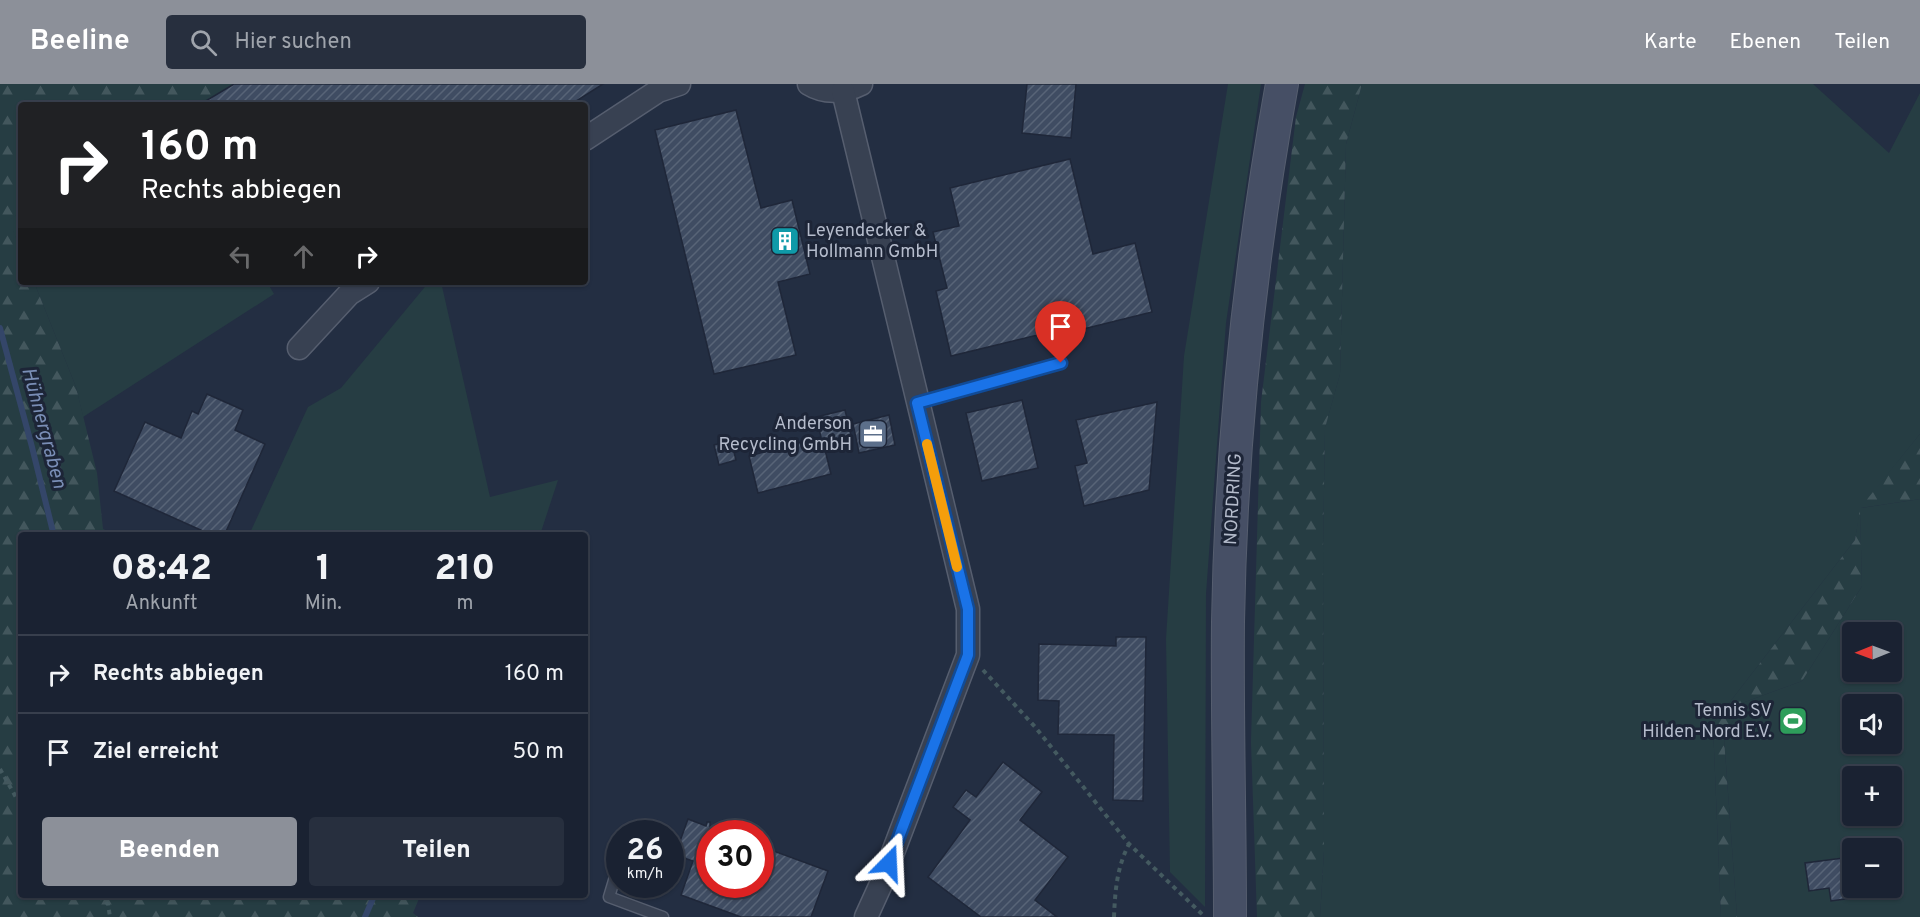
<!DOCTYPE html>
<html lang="de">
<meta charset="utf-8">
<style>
body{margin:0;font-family:Overpass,sans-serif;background:#272f3e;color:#f1f3f6;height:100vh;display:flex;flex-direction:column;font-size:22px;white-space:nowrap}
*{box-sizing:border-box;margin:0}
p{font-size:20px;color:#9fa4ac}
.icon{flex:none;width:33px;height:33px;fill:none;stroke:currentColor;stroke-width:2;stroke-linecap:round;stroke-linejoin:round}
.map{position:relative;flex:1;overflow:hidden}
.sheet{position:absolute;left:18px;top:448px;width:570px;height:366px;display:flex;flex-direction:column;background:#1a2232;border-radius:6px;box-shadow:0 2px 4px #0004,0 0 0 2px #383f4d}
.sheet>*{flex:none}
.hud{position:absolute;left:18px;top:18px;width:570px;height:183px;border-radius:6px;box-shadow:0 2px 4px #0004,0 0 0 2px #383f4d;background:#202124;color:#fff;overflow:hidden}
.needle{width:39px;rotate:269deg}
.buttons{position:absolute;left:1842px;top:538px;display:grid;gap:12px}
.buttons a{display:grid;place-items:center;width:60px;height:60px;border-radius:6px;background:#1a2232;box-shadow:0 2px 4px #0004,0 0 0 2px #383f4d;font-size:30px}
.speed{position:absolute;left:606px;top:736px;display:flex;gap:12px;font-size:30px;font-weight:700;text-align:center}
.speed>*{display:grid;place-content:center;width:78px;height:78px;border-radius:50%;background:#1a2232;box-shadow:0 2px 4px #0004,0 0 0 2px #383f4d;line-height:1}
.speed small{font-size:15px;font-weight:400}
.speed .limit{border:9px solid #d22;background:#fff;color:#111}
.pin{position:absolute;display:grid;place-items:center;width:51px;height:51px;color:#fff;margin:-62px -26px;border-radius:50% 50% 50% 0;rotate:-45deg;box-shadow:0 0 6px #0007}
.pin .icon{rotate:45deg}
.me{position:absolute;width:66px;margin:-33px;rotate:21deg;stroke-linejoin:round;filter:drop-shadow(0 0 4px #0008)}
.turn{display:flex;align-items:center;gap:21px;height:126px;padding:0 24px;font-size:27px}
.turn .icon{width:78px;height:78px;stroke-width:2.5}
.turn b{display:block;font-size:42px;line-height:51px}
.lanes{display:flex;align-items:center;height:57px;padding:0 24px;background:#0003;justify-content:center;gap:30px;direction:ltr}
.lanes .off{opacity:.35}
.eta{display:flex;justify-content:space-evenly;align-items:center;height:102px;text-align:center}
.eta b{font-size:36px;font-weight:800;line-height:42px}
.action{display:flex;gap:12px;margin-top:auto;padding:12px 24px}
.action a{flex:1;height:69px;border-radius:6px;background:#8c9099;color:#fff;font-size:24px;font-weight:800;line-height:69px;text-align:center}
.action a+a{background:#272f3e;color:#f1f3f6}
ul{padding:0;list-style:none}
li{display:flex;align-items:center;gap:18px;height:78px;padding:0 24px;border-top:2px solid #383f4d}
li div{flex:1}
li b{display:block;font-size:22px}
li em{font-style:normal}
header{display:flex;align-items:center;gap:36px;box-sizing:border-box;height:84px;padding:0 30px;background:#8c9099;color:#fff}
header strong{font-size:28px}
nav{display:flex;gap:33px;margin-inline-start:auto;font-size:21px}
.search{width:420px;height:54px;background:#272f3e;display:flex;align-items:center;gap:15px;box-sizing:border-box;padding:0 21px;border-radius:6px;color:#9fa4ac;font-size:22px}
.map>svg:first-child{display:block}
.green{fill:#263d43;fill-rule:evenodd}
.forest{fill:url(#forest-firs)}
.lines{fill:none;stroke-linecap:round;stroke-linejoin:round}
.stream{stroke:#344669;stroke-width:6}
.building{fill:url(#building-hatch);stroke:#1f2739;stroke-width:1.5}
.service-casing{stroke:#565e6f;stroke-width:13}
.minor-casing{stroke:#565e6f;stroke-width:25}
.secondary-casing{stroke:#565e6f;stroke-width:34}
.path{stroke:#445a60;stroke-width:4;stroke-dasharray:4.5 4.5;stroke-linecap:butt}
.service{stroke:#384152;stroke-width:10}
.minor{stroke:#384152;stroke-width:22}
.secondary{stroke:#464f65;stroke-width:32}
.route-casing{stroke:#114b97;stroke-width:15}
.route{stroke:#1a73e8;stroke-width:10}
.slow{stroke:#f59e0b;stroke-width:10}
.labels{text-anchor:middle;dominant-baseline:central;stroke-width:6;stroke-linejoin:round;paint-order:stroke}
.poi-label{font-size:18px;fill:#b5bccc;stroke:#1d2537;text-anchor:end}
.street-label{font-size:18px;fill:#b5bccc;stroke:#1d2537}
.water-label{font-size:20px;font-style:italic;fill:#7a8eb6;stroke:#1d2537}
</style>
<header>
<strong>Beeline</strong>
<div class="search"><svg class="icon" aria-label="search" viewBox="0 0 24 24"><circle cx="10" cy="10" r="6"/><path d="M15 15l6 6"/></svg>Hier suchen</div>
<nav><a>Karte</a><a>Ebenen</a><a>Teilen</a></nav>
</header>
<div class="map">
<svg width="1920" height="833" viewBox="0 0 1920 833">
<defs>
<pattern id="forest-firs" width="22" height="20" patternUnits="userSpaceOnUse" patternTransform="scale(1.5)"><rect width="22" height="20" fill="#263d43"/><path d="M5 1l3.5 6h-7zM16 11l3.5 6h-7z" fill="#43575d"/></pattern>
<pattern id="building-hatch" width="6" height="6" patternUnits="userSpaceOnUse" patternTransform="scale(1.5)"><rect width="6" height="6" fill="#3f4c62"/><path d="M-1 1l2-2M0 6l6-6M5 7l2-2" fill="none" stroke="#586477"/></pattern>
</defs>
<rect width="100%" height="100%" fill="#232e42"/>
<!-- green -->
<g class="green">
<path d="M 1228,0 L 1261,0 L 1226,239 L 1206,510 L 1205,823 L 1170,788 L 1166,555 L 1184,272 Z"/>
<path d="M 1362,0 L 1813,0 L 1889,69 L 1920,9 L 1920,350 L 1861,424 L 1920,415 L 1920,833 L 1737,833 L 1724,654 L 1742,619 L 1802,597 L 1862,502 L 1860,428 L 1855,456 L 1713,640 L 1721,833 L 1320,833 L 1324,766 L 1323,467 L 1325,343 L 1340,290 L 1346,60 ZM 1852,549 L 1892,549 L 1892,588 L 1852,588 ZM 1852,621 L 1892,621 L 1892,660 L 1852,660 ZM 1852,693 L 1892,693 L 1892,732 L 1852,732 ZM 1852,765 L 1892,765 L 1892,804 L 1852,804 Z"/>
<path d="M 21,128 L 21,167 L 8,136 Z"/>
<path d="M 34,198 L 267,198 L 274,210 L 83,333 L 76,303 Z"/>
<path d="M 429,198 L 441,198 L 490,413 L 558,396 L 540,451 L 249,451 L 308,323 L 341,304 Z"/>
</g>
<!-- forest -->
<g class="forest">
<path d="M 0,0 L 234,0 L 199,21 L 21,21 L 21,128 L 9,136 L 21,167 L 21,198 L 34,198 L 76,303 L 97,389 L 103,445 L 116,451 L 21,452 L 21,812 L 420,812 L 413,829 L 418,833 L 0,833 Z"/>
<path d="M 1305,0 L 1362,0 L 1346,60 L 1340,290 L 1325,344 L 1323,467 L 1324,766 L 1320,833 L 1257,833 L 1251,658 L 1261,318 L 1296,33 Z"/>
<path d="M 1920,350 L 1920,415 L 1860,424 L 1862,502 L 1802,597 L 1742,619 L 1724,654 L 1737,833 L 1721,833 L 1713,640 L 1855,456 L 1860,424 Z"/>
</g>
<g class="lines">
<!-- stream -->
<g class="stream">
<path d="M 0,244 L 32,363 L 54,452"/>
<path d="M 365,833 L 374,812"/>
</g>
</g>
<!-- building -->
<g class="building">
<path d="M 234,0 L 603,0 L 570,21 L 199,21 Z"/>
<path d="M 1027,0 L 1076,0 L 1071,54 L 1022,49 Z"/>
<path d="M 736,26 L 761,124 L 792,116 L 810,190 L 778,198 L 796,271 L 714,290 L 655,46 Z"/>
<path d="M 1070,75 L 1093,170 L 1135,159 L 1152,228 L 1043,255 L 1042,250 L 951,272 L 936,207 L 947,204 L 933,148 L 959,142 L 950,104 Z"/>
<path d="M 207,310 L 243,326 L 235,346 L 265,360 L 224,452 L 214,452 L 114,407 L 145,338 L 181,354 L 192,327 L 198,330 Z"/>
<path d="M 1022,316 L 1038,384 L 982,397 L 966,329 Z"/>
<path d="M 1157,318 L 1149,406 L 1084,422 L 1075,382 L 1087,379 L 1076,336 Z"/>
<path d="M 845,326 L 851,351 L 823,358 L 831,390 L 758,409 L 749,372 L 821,353 L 816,333 Z"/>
<path d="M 889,331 L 895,361 L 859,369 L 853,340 Z"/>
<path d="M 731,356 L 736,376 L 719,381 L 714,361 Z"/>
<path d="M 1116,553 L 1146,553 L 1143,717 L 1113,716 L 1114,651 L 1058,650 L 1059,617 L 1038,616 L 1039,560 L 1116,562 Z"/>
<path d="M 1003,678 L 1042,708 L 1020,736 L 1068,773 L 1035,816 L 1057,833 L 981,833 L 928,793 L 970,736 L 953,723 L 966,706 L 976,713 Z"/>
<path d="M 688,735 L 706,742 L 707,738 L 710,738 L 710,801 L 760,801 L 760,762 L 828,787 L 811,833 L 741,833 L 681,811 L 693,777 L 675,771 Z"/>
<path d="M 1851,773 L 1852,814 L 1831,817 L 1829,804 L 1809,807 L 1805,779 Z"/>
</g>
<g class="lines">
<!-- service casing -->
<g class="service-casing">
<g id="service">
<path d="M 917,319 L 1061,279"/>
<path d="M 620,790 L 615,793 L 609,813 L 663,833"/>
</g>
</g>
<!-- minor casing -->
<g class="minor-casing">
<g id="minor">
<path d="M 809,0 C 825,10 845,8 861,0"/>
<path d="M 843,7 L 968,525 L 968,571 L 881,800 L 866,833"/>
<path d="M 585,55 L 658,7 L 679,0"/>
<path d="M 299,264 L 349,210 L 368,198"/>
</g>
</g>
<!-- secondary casing -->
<g class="secondary-casing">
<path id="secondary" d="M 1230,833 C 1230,735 1227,636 1228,538 C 1231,358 1250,177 1282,0"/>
</g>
<!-- path -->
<g class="path">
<path d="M 983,586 L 1036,644 L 1129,760 L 1204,832"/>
<path d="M 0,685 L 21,722"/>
<path d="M 99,812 L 108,820 L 110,833"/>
<path d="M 1114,833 C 1115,807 1117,783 1129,760"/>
</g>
<!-- service -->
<use href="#service" class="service"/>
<!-- minor -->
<use href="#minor" class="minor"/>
<!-- secondary -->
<use href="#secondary" class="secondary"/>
</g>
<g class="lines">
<!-- route casing -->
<g class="route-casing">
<path id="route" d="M 889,779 L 968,571 L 968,525 L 917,319 L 1061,279"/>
</g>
<!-- route -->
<use href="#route" class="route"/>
<!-- slow -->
<path class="slow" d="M 927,360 L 957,483"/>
</g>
<!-- icons -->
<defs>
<g id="building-square" transform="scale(1.5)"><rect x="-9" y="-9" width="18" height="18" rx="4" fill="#0f9aa8" stroke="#1d2537"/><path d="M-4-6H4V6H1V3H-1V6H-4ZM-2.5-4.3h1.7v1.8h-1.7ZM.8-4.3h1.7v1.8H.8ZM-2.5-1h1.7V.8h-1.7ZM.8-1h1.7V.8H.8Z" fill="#fff"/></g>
<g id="office-square" transform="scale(1.5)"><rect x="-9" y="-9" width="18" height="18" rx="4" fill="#5c6f8a" stroke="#1d2537"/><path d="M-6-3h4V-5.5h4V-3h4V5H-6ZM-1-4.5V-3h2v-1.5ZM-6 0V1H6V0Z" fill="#fff"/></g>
<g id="stadium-square" transform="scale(1.5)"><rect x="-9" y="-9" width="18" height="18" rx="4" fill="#2e9e5b" stroke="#1d2537"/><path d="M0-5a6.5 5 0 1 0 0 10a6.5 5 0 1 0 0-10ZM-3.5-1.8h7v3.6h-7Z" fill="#fff"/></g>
</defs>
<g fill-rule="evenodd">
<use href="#building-square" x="785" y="157"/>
<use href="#office-square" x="873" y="350"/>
<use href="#stadium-square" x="1793" y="637"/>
</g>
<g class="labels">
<!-- poi labels -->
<g class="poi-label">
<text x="806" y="147" text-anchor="start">Leyendecker &amp;<tspan x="806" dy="21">Hollmann GmbH</tspan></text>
<text x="852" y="340">Anderson<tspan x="852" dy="21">Recycling GmbH</tspan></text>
<text x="1772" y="627">Tennis SV<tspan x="1772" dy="21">Hilden-Nord E.V.</tspan></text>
</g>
<!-- street labels -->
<g class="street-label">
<text transform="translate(1234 415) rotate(-87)">NORDRING</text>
</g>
<!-- water labels -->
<g class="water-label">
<text transform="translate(43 344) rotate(75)">Hühnergraben</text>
</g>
</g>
</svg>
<div class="buttons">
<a><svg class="needle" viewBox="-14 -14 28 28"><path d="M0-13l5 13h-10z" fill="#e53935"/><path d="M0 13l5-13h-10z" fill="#9fa4ac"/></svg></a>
<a><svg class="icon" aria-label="sound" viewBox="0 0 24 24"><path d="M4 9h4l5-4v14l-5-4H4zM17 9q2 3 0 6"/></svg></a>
<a>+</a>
<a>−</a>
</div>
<div class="speed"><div>26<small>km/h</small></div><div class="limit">30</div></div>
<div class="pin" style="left:1061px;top:279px;background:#d93025"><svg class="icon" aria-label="arrive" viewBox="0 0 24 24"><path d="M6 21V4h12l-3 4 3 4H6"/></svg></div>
<svg class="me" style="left:889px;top:779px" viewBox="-20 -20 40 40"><path d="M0-17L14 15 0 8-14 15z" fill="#1a73e8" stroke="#fff" stroke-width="4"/></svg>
<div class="hud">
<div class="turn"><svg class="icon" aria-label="right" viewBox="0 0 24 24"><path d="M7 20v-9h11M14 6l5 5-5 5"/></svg><div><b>160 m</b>Rechts abbiegen</div></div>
<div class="lanes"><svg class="icon off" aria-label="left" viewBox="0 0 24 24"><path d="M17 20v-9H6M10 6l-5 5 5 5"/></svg><svg class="icon off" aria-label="ahead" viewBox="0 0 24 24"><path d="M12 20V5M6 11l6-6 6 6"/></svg><svg class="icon" aria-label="right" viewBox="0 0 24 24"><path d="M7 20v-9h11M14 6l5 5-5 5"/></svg></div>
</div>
<section class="sheet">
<div class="eta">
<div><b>08:42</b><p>Ankunft</p></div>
<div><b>1</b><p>Min.</p></div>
<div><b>210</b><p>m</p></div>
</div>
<ul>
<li><svg class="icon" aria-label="right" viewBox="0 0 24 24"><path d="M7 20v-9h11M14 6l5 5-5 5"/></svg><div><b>Rechts abbiegen</b></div><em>160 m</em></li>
<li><svg class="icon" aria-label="arrive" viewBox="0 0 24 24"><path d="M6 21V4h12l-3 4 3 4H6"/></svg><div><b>Ziel erreicht</b></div><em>50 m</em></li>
</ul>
<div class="action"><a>Beenden</a><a>Teilen</a></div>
</section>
</div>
